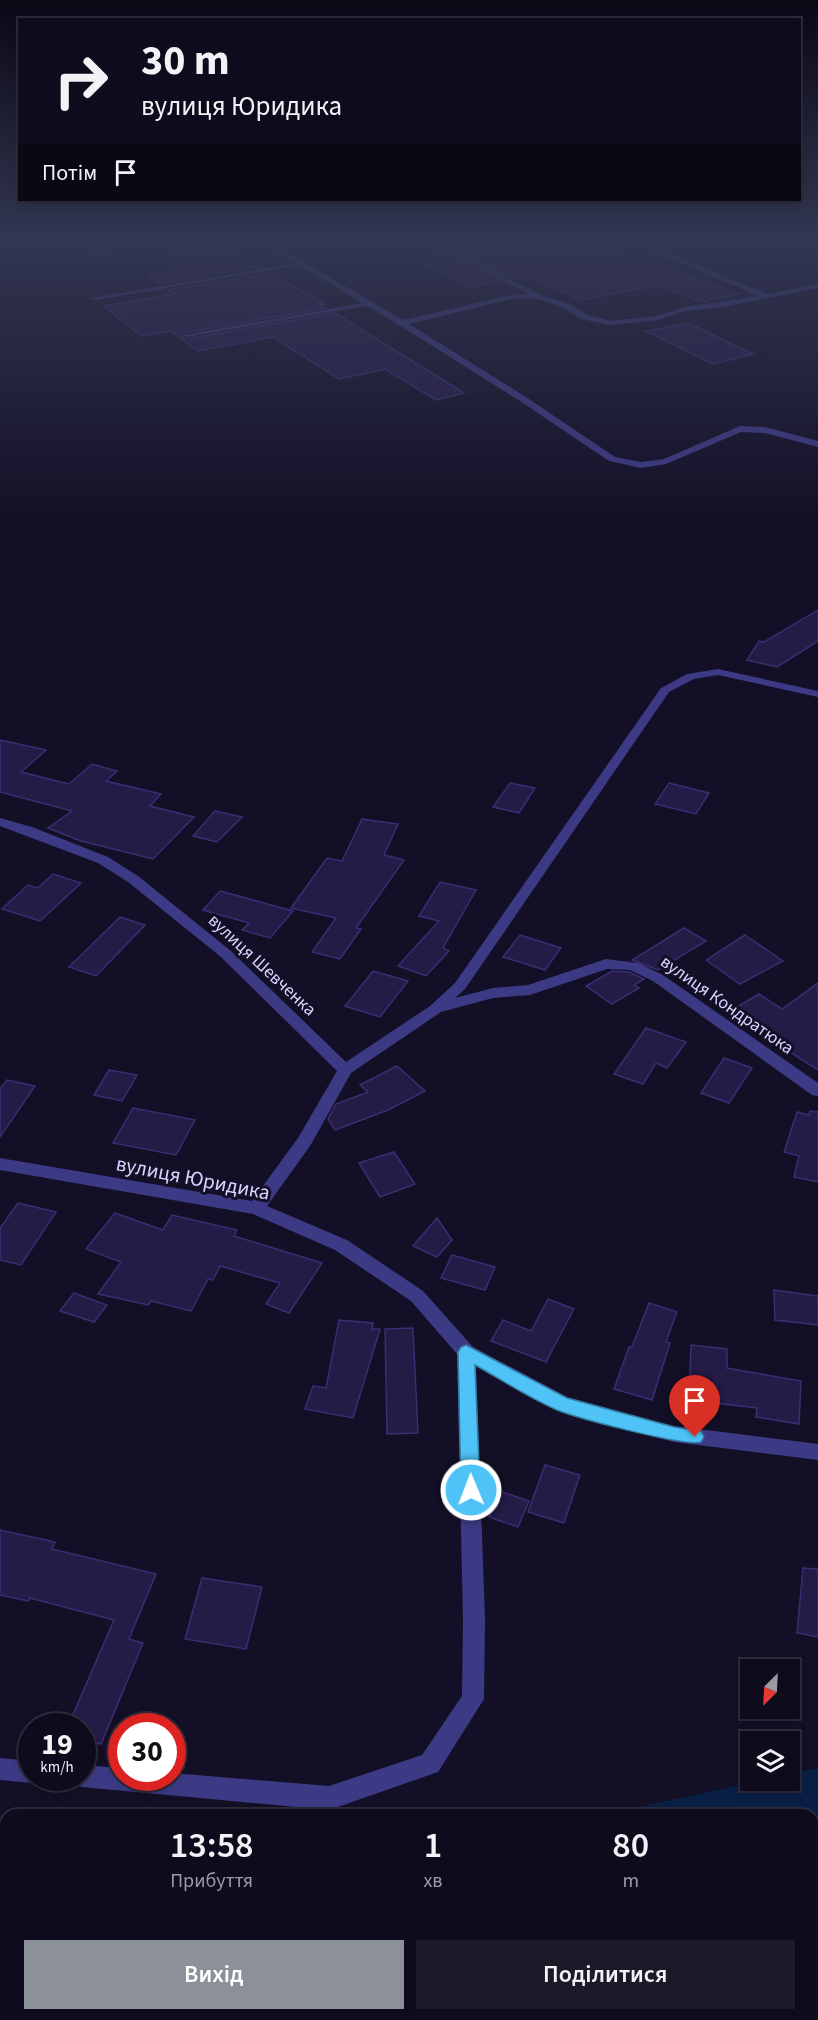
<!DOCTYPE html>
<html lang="uk">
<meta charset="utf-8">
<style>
body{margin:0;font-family:"Source Sans 3",sans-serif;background:#1c1929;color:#f1f3f6;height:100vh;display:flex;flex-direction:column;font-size:22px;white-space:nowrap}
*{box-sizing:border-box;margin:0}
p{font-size:20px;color:#9b9ba3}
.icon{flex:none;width:33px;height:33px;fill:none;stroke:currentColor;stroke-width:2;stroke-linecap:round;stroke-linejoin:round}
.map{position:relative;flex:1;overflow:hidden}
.sheet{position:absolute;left:0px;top:1809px;width:819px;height:212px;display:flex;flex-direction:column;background:#0e0b1c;border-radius:18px 18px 0 0;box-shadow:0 3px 9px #0003,0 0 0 2px #2e2b3b}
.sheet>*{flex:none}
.hud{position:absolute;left:18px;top:18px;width:783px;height:183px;border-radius:0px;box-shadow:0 3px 9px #0003,0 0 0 2px #2e2b3b;background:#0e0b1c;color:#f1f3f6;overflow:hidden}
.needle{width:39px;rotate:204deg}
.buttons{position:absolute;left:740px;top:1659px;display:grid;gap:12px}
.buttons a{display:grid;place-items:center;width:60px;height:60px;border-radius:0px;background:#0e0b1c;box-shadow:0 3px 9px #0003,0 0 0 2px #2e2b3b;font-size:30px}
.speed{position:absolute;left:18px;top:1713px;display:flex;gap:12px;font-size:30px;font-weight:700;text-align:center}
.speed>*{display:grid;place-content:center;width:78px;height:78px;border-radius:50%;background:#0e0b1c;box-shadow:0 3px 9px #0003,0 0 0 2px #2e2b3b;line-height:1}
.speed small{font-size:15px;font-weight:400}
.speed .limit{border:9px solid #d22;background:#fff;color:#111}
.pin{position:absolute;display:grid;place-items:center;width:51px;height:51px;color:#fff;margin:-62px -26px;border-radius:50% 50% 50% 0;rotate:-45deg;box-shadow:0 0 6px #0007}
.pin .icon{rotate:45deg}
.me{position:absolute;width:66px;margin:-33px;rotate:359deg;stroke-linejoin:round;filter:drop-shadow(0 0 4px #0008)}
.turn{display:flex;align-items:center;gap:21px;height:126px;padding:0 24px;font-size:27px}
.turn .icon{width:78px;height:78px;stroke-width:2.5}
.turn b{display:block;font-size:42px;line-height:51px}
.then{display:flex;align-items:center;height:57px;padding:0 24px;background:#0003;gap:12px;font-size:22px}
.eta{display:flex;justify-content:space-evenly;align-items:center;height:102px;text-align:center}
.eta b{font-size:36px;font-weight:600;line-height:42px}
.button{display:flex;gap:12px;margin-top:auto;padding:12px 24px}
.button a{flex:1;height:69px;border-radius:0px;background:#8c9099;color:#fff;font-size:24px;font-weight:600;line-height:69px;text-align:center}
.button a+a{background:#1c1929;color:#f1f3f6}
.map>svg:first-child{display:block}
.water{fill:#0a1f44}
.building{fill:#241b47;stroke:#3b2d73;stroke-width:1.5}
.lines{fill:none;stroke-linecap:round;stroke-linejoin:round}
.service{fill:#3d3a85;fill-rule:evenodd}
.minor{fill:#3d3a85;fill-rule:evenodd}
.route{fill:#4fc3f7;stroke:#337fa1;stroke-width:1.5}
.labels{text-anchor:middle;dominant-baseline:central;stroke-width:6;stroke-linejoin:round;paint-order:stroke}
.street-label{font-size:18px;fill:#d9d4ff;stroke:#130f26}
.near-street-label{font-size:21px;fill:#d9d4ff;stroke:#130f26}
</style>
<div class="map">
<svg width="818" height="2020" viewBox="0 0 818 2020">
<rect width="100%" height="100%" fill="#130f26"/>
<!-- water -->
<path class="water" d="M 818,1768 L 818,2020 L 0,2020 L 0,1913 L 6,1911 L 6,2014 L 813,2014 L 813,1815 L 588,1815 L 638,1807 L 760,1781 L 789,1780 L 789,1774 Z"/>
<!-- building -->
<g class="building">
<path d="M 490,238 L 589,238 L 738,294 L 702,302 L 658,285 L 581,300 L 528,276 L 514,279 L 454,247 Z"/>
<path d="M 222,243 L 261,266 L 160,284 L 148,277 L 180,271 L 155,254 Z"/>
<path d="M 441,250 L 500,281 L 472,287 L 412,257 Z"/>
<path d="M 271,273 L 324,304 L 320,304 L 325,308 L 183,333 L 182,337 L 186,339 L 335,313 L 464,393 L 436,400 L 385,369 L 339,379 L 273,337 L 198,351 L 171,331 L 141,336 L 104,306 L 175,294 L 169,290 Z"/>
<path d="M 688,323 L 753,354 L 713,364 L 646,331 Z"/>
<path d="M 818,610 L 818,641 L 777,667 L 747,660 L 759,641 L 764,642 Z"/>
<path d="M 0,740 L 46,750 L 21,772 L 69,784 L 92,764 L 117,771 L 106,781 L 161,794 L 150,806 L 194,817 L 153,859 L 81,841 L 48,828 L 72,811 L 0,792 Z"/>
<path d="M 510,783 L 535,788 L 519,813 L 493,807 Z"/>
<path d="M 669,783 L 709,793 L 696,814 L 655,804 Z"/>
<path d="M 215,811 L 242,817 L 217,842 L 193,836 Z"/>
<path d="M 362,819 L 398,824 L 384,855 L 404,860 L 356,928 L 361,929 L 340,959 L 312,952 L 336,918 L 291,908 L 327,858 L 342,861 Z"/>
<path d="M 53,874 L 81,883 L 40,921 L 2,909 L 28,885 L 38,888 Z"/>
<path d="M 440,882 L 476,890 L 443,948 L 449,951 L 426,976 L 398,966 L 439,921 L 419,916 Z"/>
<path d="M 220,891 L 293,911 L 270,938 L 242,930 L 249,923 L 203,910 Z"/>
<path d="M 120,917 L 145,925 L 96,976 L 69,967 Z"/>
<path d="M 684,928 L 706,941 L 658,970 L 632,960 Z"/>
<path d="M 520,935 L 561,948 L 545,970 L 503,957 Z"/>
<path d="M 745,935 L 783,961 L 740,984 L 706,960 Z"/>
<path d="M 373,971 L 408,981 L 380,1017 L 345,1006 Z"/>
<path d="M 612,971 L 629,972 L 644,979 L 634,985 L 639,988 L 612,1004 L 586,986 Z"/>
<path d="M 818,983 L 818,1070 L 728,1012 L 759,994 L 782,1009 Z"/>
<path d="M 646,1028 L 686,1042 L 667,1068 L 656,1063 L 643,1084 L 614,1074 Z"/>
<path d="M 724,1058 L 752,1068 L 729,1103 L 701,1093 Z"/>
<path d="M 397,1066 L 425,1091 L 388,1110 L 335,1130 L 328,1119 L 336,1104 L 368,1092 L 360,1085 Z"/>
<path d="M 109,1070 L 137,1075 L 122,1101 L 94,1095 Z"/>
<path d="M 7,1080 L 35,1086 L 0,1137 L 0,1089 Z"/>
<path d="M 133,1108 L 195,1120 L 176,1155 L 113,1143 Z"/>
<path d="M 810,1111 L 818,1112 L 818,1182 L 794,1177 L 799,1156 L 784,1152 L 797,1112 L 809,1115 Z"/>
<path d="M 394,1152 L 415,1184 L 380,1197 L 359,1163 Z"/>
<path d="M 18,1203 L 56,1212 L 21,1265 L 0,1260 L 0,1228 Z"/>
<path d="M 115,1213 L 163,1230 L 172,1215 L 237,1230 L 234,1236 L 322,1263 L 289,1313 L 266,1304 L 280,1283 L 220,1266 L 213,1280 L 208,1279 L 191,1311 L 151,1301 L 148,1305 L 98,1294 L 121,1262 L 86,1249 Z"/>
<path d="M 437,1218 L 452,1240 L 437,1257 L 413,1246 Z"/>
<path d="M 452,1255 L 495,1267 L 485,1290 L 441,1278 Z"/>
<path d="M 774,1290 L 818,1296 L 818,1325 L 775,1320 Z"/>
<path d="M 74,1293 L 107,1305 L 94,1322 L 60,1311 Z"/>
<path d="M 548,1299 L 574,1309 L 546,1362 L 491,1341 L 503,1320 L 531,1331 Z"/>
<path d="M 649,1303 L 677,1312 L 666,1342 L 670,1343 L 652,1400 L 614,1389 L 629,1347 L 632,1347 Z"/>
<path d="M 339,1320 L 373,1323 L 372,1329 L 380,1329 L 353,1418 L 305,1409 L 313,1386 L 326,1388 Z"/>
<path d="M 413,1328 L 418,1433 L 387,1434 L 385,1329 Z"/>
<path d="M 691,1345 L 727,1349 L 727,1368 L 801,1381 L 799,1424 L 756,1417 L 757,1408 L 689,1400 Z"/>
<path d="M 545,1465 L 580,1475 L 564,1523 L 528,1512 Z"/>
<path d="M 500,1491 L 529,1501 L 518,1527 L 489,1517 Z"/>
<path d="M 0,1530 L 55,1542 L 52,1549 L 156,1574 L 129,1639 L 143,1643 L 101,1744 L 82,1739 L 82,1726 L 68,1726 L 114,1620 L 30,1598 L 28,1601 L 0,1595 Z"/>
<path d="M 803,1568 L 818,1569 L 818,1637 L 797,1633 Z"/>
<path d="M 202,1578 L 262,1587 L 246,1649 L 185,1639 Z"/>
</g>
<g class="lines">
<!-- service -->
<g class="service">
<path d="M 171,238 L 186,238 L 90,255 L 87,253 Z"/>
<path d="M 301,262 L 303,265 L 95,300 L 92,298 Z"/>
<path d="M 369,302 L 371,305 L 186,337 L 183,335 Z"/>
</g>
<!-- minor -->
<g class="minor">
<path d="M 254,238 L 263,238 L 403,320 L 515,294 L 529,294 L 423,238 L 432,238 L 540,295 L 570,304 L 587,315 L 611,321 L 656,316 L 685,307 L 758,296 L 622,238 L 632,238 L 767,294 L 818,284 L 818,288 L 722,307 L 686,311 L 657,320 L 611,325 L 581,319 L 564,308 L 539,299 L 515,298 L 409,324 L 526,397 L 615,457 L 641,462 L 664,459 L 740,426 L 765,427 L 818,441 L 818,447 L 765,433 L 741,432 L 666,464 L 641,468 L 609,461 L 520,401 L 399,325 Z"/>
<path d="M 718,669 L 818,691 L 818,697 L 718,675 L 694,679 L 669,692 L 465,989 L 455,998 L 493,988 L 528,985 L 606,959 L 638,963 L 663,975 L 818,1083 L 818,1096 L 812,1095 L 653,981 L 630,970 L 607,969 L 530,995 L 493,998 L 441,1012 L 351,1073 L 310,1146 L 267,1206 L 347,1240 L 423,1291 L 473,1347 L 567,1397 L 674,1426 L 818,1444 L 818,1460 L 674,1442 L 562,1412 L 476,1366 L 485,1619 L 484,1699 L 438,1772 L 329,1810 L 82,1787 L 74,1784 L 71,1778 L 82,1778 L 82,1765 L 122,1768 L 122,1778 L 172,1778 L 172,1773 L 329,1786 L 422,1755 L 462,1696 L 463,1619 L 457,1354 L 411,1301 L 335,1250 L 253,1214 L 0,1170 L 0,1158 L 252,1201 L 298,1138 L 337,1071 L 221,957 L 128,882 L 98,863 L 0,826 L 0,818 L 32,827 L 108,857 L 138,876 L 231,951 L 346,1062 L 430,1006 L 455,983 L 661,688 L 687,674 Z"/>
<path d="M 0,1758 L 32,1761 L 32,1778 L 41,1778 L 40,1780 L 32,1783 L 0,1780 Z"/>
</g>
</g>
<!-- sky -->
<linearGradient id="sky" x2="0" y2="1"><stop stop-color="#0a0815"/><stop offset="0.46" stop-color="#333752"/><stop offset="1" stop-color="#333752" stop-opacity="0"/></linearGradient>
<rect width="818" height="521" fill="url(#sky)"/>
<!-- route -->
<path class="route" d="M 466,1345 L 567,1398 L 674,1427 L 701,1431 L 704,1437 L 701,1442 C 685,1447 577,1418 557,1410 C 529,1398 502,1380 475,1365 L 480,1490 L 477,1495 L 471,1497 L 464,1495 L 461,1490 L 458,1352 L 461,1347 Z"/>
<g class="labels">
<!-- street labels -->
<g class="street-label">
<text transform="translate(262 965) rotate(43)">вулиця Шевченка</text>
<text transform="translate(727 1005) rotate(35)">вулиця Кондратюка</text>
</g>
<!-- near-street labels -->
<g class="near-street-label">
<text transform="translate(193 1178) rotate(11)">вулиця Юридика</text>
</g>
</g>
</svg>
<div class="buttons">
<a><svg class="needle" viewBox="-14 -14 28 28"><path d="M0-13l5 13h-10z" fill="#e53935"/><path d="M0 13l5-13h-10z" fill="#9b9ba3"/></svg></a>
<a><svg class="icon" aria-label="layers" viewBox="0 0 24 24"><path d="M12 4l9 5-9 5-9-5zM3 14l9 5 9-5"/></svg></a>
</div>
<div class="speed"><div>19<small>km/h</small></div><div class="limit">30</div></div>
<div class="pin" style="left:695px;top:1437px;background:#d93025"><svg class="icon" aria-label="arrive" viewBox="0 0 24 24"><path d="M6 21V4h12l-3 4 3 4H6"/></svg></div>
<svg class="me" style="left:471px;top:1490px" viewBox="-20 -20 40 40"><circle r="17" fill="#4fc3f7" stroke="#fff" stroke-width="3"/><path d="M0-11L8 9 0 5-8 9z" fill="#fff"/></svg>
<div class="hud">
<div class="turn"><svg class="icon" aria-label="right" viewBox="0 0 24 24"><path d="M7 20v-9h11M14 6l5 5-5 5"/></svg><div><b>30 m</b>вулиця Юридика</div></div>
<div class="then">Потім<svg class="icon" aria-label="arrive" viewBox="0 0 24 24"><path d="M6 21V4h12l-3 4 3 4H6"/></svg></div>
</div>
<section class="sheet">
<div class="eta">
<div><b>13:58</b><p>Прибуття</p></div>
<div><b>1</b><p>хв</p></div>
<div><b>80</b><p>m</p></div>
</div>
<div class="button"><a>Вихід</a><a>Поділитися</a></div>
</section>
</div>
